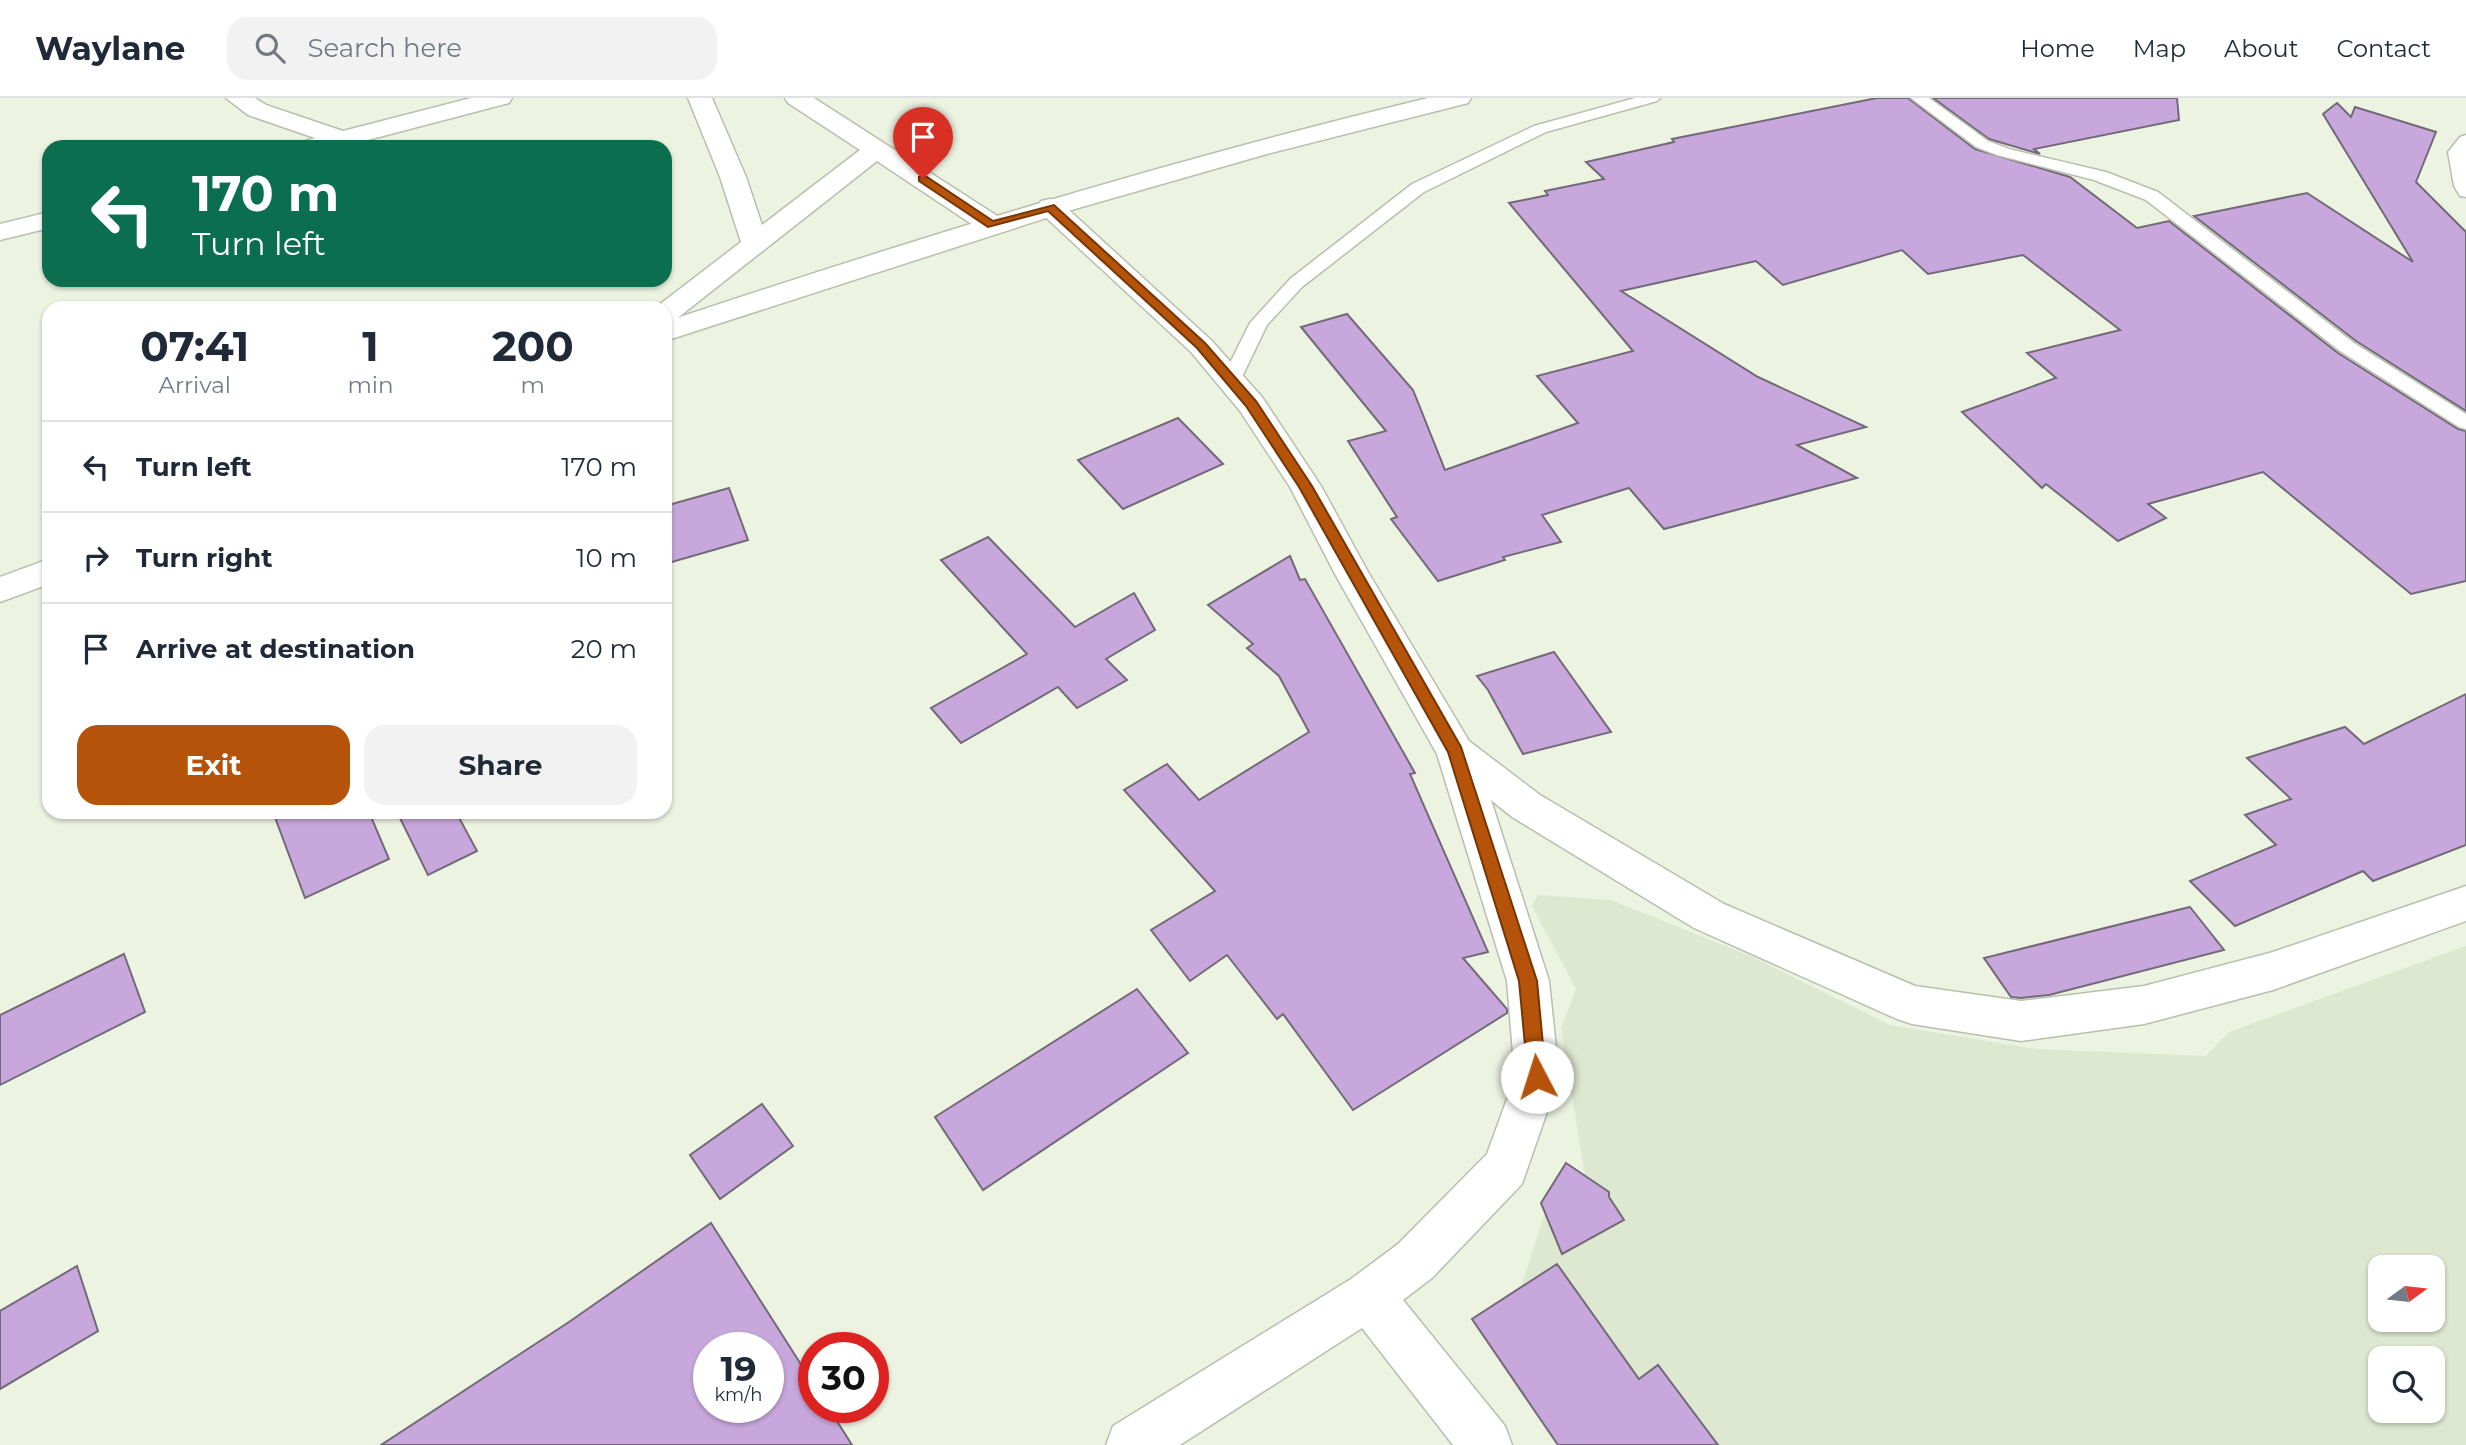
<!DOCTYPE html>
<style>
body{margin:0;font-family:Montserrat,sans-serif;background:#f2f2f3;color:#1f2937;height:100vh;display:flex;flex-direction:column;font-size:26px;white-space:nowrap}
*{box-sizing:border-box;margin:0}
p{font-size:23px;color:#747a83}
.icon{flex:none;width:38px;height:38px;fill:none;stroke:currentColor;stroke-width:2;stroke-linecap:round;stroke-linejoin:round}
.map{position:relative;flex:1;overflow:hidden}
.details{position:absolute;left:42px;top:203px;width:630px;height:518px;display:flex;flex-direction:column;background:#fff;border-radius:21px;box-shadow:0 2px 5px #0004}
.details>*{flex:none}
.banner{position:absolute;left:42px;top:42px;width:630px;height:147px;border-radius:21px;box-shadow:0 2px 5px #0004;background:#0b6e4f;color:#fff;overflow:hidden}
.needle{width:46px;rotate:75deg}
.tools{position:absolute;left:2368px;top:1157px;display:grid;gap:14px}
.tools a{display:grid;place-items:center;width:77px;height:77px;border-radius:14px;background:#fff;box-shadow:0 2px 5px #0004;font-size:35px}
.speed{position:absolute;left:693px;top:1234px;display:flex;gap:14px;font-size:35px;font-weight:700;text-align:center}
.speed>*{display:grid;place-content:center;width:91px;height:91px;border-radius:50%;background:#fff;box-shadow:0 2px 5px #0004;line-height:1}
.speed small{font-size:18px;font-weight:400}
.speed .limit{border:10px solid #d22;background:#fff;color:#111}
.pin{position:absolute;display:grid;place-items:center;width:60px;height:60px;color:#fff;margin:-72px -30px;border-radius:50% 50% 50% 0;rotate:-45deg;box-shadow:0 0 7px #0007}
.pin .icon{rotate:45deg}
.me{position:absolute;width:77px;margin:-38px;rotate:355deg;stroke-linejoin:round;filter:drop-shadow(0 0 5px #0008)}
.turn{display:flex;align-items:center;gap:24px;height:147px;padding:0 35px;font-size:32px}
.turn .icon{width:91px;height:91px;stroke-width:2.5}
.turn b{display:block;font-size:49px;line-height:60px}
.eta{display:flex;justify-content:space-evenly;align-items:center;height:119px;text-align:center}
.eta b{font-size:42px;font-weight:700;line-height:49px}
.cta{display:flex;gap:14px;margin-top:auto;padding:14px 35px}
.cta a{flex:1;height:80px;border-radius:21px;background:#b45309;color:#fff;font-size:28px;font-weight:700;line-height:80px;text-align:center}
.cta a+a{background:#f2f2f3;color:#1f2937}
ul{padding:0;list-style:none}
li{display:flex;align-items:center;gap:21px;height:91px;padding:0 35px;border-top:2px solid #e0e1e3}
li div{flex:1}
li b{display:block;font-size:26px}
li em{font-style:normal}
header{display:flex;align-items:center;gap:42px;box-sizing:border-box;height:98px;padding:0 35px;background:#fff;border-bottom:2px solid #e0e1e3}
header strong{font-size:33px}
nav{display:flex;gap:38px;margin-inline-start:auto;font-size:24px}
.search{width:490px;height:63px;background:#f2f2f3;display:flex;align-items:center;gap:18px;box-sizing:border-box;padding:0 24px;border-radius:21px;color:#747a83;font-size:26px}
.map>svg:first-child{display:block}
.built{fill:#dee7cf;fill-rule:evenodd}
.building{fill:#c8a8dc;stroke:#726a78;stroke-width:2;fill-rule:evenodd}
.lines{fill:none;stroke-linecap:round;stroke-linejoin:round}
.service-casing{stroke:#b8bfae;stroke-width:3}
.minor-casing{stroke:#b8bfae;stroke-width:3}
.primary-casing{stroke:#b8bfae;stroke-width:3}
.service{fill:#fff;fill-rule:evenodd}
.minor{fill:#fff;fill-rule:evenodd}
.primary{fill:#fff;fill-rule:evenodd}
.route{fill:#b45309;stroke:#753606;stroke-width:2}
</style>
<header>
<strong>Waylane</strong>
<div class="search"><svg class="icon" aria-label="search" viewBox="0 0 24 24"><circle cx="10" cy="10" r="6"/><path d="M15 15l6 6"/></svg>Search here</div>
<nav><a>Home</a><a>Map</a><a>About</a><a>Contact</a></nav>
</header>
<div class="map">
<svg width="2466" height="1347" viewBox="0 0 2466 1347">
<rect width="100%" height="100%" fill="#ecf3e1"/>
<!-- built -->
<path class="built" d="M 1538,797 L 1611,802 L 1755,860 L 1890,927 L 2036,951 L 2206,958 L 2229,934 L 2466,848 L 2466,1347 L 1558,1347 L 1499,1259 L 1547,1108 L 1585,1077 L 1561,931 L 1576,891 L 1532,808 ZM 2380,1169 L 2432,1169 L 2432,1222 L 2380,1222 ZM 2380,1260 L 2432,1260 L 2432,1312 L 2380,1312 Z"/>
<!-- building -->
<g class="building">
<path d="M 1877,0 L 1908,0 L 1975,51 L 2070,79 L 2137,130 L 2169,123 L 2338,255 L 2458,331 L 2466,333 L 2466,483 L 2411,496 L 2263,374 L 2148,406 L 2166,420 L 2118,443 L 2046,386 L 2042,390 L 1962,314 L 2056,280 L 2027,255 L 2120,232 L 2023,157 L 1928,176 L 1902,152 L 1783,187 L 1756,163 L 1621,193 L 1758,279 L 1866,329 L 1797,347 L 1857,380 L 1664,431 L 1629,390 L 1542,417 L 1561,444 L 1503,459 L 1505,462 L 1438,483 L 1391,421 L 1397,419 L 1348,343 L 1386,333 L 1301,229 L 1347,216 L 1413,292 L 1445,372 L 1578,325 L 1537,278 L 1633,253 L 1509,105 L 1548,97 L 1545,93 L 1604,81 L 1586,64 L 1674,44 L 1672,41 Z"/>
<path d="M 1933,0 L 2177,0 L 2179,22 L 2034,51 L 2040,56 L 1989,41 Z"/>
<path d="M 2337,5 L 2351,19 L 2355,9 L 2436,34 L 2416,84 L 2466,134 L 2466,313 L 2356,243 L 2194,118 L 2307,95 L 2413,164 L 2323,16 Z"/>
<path d="M 1178,320 L 1223,366 L 1123,411 L 1078,362 Z"/>
<path d="M 729,390 L 748,442 L 665,466 L 665,408 Z"/>
<path d="M 988,439 L 1075,529 L 1134,495 L 1155,532 L 1106,561 L 1127,582 L 1077,610 L 1058,589 L 961,645 L 931,610 L 1027,556 L 941,462 Z"/>
<path d="M 1290,458 L 1300,482 L 1305,481 L 1415,675 L 1410,676 L 1488,854 L 1463,860 L 1507,911 L 1507,915 L 1353,1012 L 1283,916 L 1277,921 L 1227,857 L 1190,883 L 1151,832 L 1215,793 L 1124,692 L 1167,666 L 1199,702 L 1309,634 L 1279,578 L 1247,550 L 1253,546 L 1208,507 Z"/>
<path d="M 1554,554 L 1611,634 L 1523,656 L 1488,592 L 1477,578 Z"/>
<path d="M 2466,596 L 2466,747 L 2373,783 L 2363,773 L 2235,828 L 2190,783 L 2276,747 L 2245,717 L 2291,701 L 2247,660 L 2345,629 L 2364,646 Z"/>
<path d="M 273,714 L 369,714 L 389,761 L 305,800 Z"/>
<path d="M 397,714 L 456,714 L 477,753 L 428,777 Z"/>
<path d="M 2190,809 L 2224,852 L 2049,897 L 2021,900 L 2011,899 L 1984,860 Z"/>
<path d="M 124,856 L 145,914 L 0,987 L 0,917 Z"/>
<path d="M 1137,891 L 1188,955 L 983,1092 L 935,1019 Z"/>
<path d="M 762,1006 L 793,1048 L 720,1101 L 690,1057 Z"/>
<path d="M 1566,1065 L 1609,1094 L 1609,1099 L 1624,1122 L 1562,1156 L 1541,1105 Z"/>
<path d="M 711,1125 L 814,1287 L 814,1309 L 828,1309 L 852,1347 L 381,1347 L 569,1224 ZM 709,1250 L 768,1250 L 768,1309 L 709,1309 Z"/>
<path d="M 1557,1166 L 1639,1281 L 1658,1267 L 1718,1347 L 1558,1347 L 1472,1221 Z"/>
<path d="M 77,1168 L 98,1233 L 0,1291 L 0,1213 Z"/>
</g>
<g class="lines">
<!-- service casing -->
<g class="service-casing">
<g id="service">
<path d="M 1635,0 L 1660,0 L 1657,3 L 1546,34 L 1424,94 L 1302,189 L 1267,227 L 1238,287 L 1224,287 L 1221,283 L 1250,225 L 1290,181 L 1412,86 L 1534,28 Z"/>
<path d="M 1911,0 L 1929,0 L 1988,43 L 2009,51 L 2106,74 L 2158,94 L 2354,245 L 2466,316 L 2466,331 L 2459,329 L 2340,253 L 2146,102 L 2094,82 L 1997,57 L 1976,49 Z"/>
<path d="M 2466,37 L 2466,99 L 2460,98 L 2454,88 L 2448,54 L 2460,39 Z"/>
</g>
</g>
<!-- minor casing -->
<g class="minor-casing">
<g id="minor">
<path d="M 226,0 L 255,0 L 266,7 L 343,33 L 471,0 L 512,0 L 509,5 L 341,49 L 298,49 L 302,44 L 315,40 L 248,17 Z"/>
<path d="M 688,0 L 712,0 L 746,79 L 762,127 L 860,52 L 788,5 L 785,0 L 814,0 L 1002,121 L 1006,127 L 1002,133 L 992,135 L 982,133 L 877,63 L 675,222 L 665,225 L 665,210 L 655,210 L 741,144 L 720,79 Z"/>
<path d="M 1050,101 L 1059,103 L 1211,242 L 1262,299 L 1321,388 L 1368,474 L 1469,643 L 1540,697 L 1724,806 L 1915,888 L 2021,903 L 2144,888 L 2273,854 L 2466,788 L 2466,823 L 2273,892 L 2144,926 L 2021,943 L 1912,926 L 1897,921 L 1694,830 L 1512,719 L 1491,702 L 1549,883 L 1559,979 L 1522,1086 L 1432,1180 L 1403,1202 L 1505,1328 L 1512,1347 L 1453,1347 L 1362,1230 L 1180,1347 L 1106,1347 L 1113,1328 L 1351,1181 L 1398,1146 L 1487,1056 L 1515,979 L 1507,883 L 1437,656 L 1335,476 L 1290,389 L 1240,313 L 1191,254 L 1041,115 L 1037,109 L 1041,103 Z"/>
<path d="M 49,114 L 49,130 L 0,142 L 0,126 Z"/>
</g>
</g>
<!-- primary casing -->
<g class="primary-casing">
<g id="primary">
<path d="M 1428,0 L 1471,0 L 1468,5 L 1267,56 L 1068,113 L 665,243 L 665,224 C 917,140 1170,62 1428,0 Z"/>
<path d="M 49,461 L 49,486 L 0,504 L 0,479 Z"/>
</g>
</g>
<!-- service -->
<use href="#service" class="service"/>
<!-- minor -->
<use href="#minor" class="minor"/>
<!-- primary -->
<use href="#primary" class="primary"/>
</g>
<!-- route -->
<path class="route" d="M 919,79 L 927,79 L 993,123 L 1054,107 L 1205,245 L 1256,303 L 1312,388 L 1461,649 L 1537,883 L 1546,979 L 1544,985 L 1537,987 L 1530,985 L 1528,979 L 1519,883 L 1448,654 L 1299,389 L 1246,308 L 1197,250 L 1048,113 L 988,129 L 919,83 Z"/>
</svg>
<div class="tools">
<a><svg class="needle" viewBox="-14 -14 28 28"><path d="M0-13l5 13h-10z" fill="#e53935"/><path d="M0 13l5-13h-10z" fill="#747a83"/></svg></a>
<a><svg class="icon" aria-label="search" viewBox="0 0 24 24"><circle cx="10" cy="10" r="6"/><path d="M15 15l6 6"/></svg></a>
</div>
<div class="speed"><div>19<small>km/h</small></div><div class="limit">30</div></div>
<div class="pin" style="left:923px;top:81px;background:#d93025"><svg class="icon" aria-label="arrive" viewBox="0 0 24 24"><path d="M6 21V4h12l-3 4 3 4H6"/></svg></div>
<svg class="me" style="left:1537px;top:979px" viewBox="-20 -20 40 40"><circle r="19" fill="#fff"/><path d="M0-13L10 11 0 6-10 11z" fill="#b45309"/></svg>
<div class="banner">
<div class="turn"><svg class="icon" aria-label="left" viewBox="0 0 24 24"><path d="M17 20v-9H6M10 6l-5 5 5 5"/></svg><div><b>170 m</b>Turn left</div></div>
</div>
<section class="details">
<div class="eta">
<div><b>07:41</b><p>Arrival</p></div>
<div><b>1</b><p>min</p></div>
<div><b>200</b><p>m</p></div>
</div>
<ul>
<li><svg class="icon" aria-label="left" viewBox="0 0 24 24"><path d="M17 20v-9H6M10 6l-5 5 5 5"/></svg><div><b>Turn left</b></div><em>170 m</em></li>
<li><svg class="icon" aria-label="right" viewBox="0 0 24 24"><path d="M7 20v-9h11M14 6l5 5-5 5"/></svg><div><b>Turn right</b></div><em>10 m</em></li>
<li><svg class="icon" aria-label="arrive" viewBox="0 0 24 24"><path d="M6 21V4h12l-3 4 3 4H6"/></svg><div><b>Arrive at destination</b></div><em>20 m</em></li>
</ul>
<div class="cta"><a>Exit</a><a>Share</a></div>
</section>
</div>
